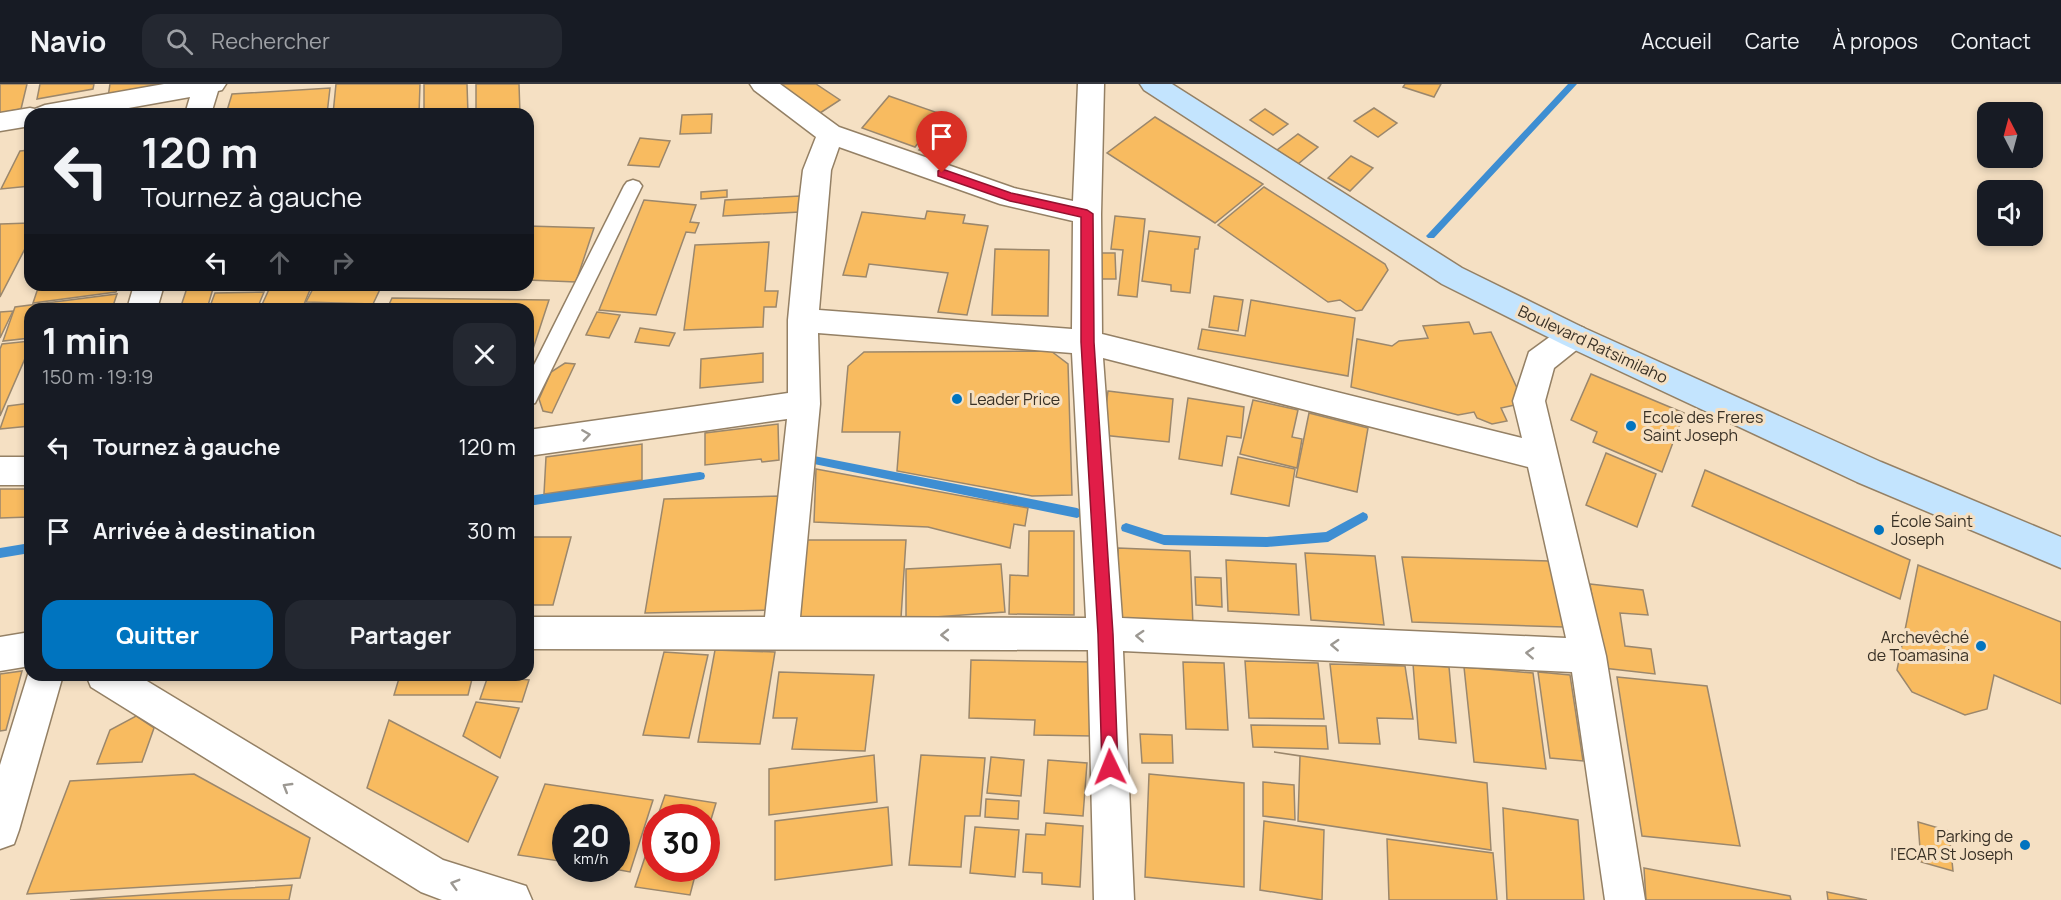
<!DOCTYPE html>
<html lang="fr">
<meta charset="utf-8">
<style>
body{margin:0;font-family:Manrope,sans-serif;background:#242831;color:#f1f3f6;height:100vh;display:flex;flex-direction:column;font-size:22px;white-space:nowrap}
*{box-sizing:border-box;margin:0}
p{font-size:20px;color:#9ea1a6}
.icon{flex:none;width:33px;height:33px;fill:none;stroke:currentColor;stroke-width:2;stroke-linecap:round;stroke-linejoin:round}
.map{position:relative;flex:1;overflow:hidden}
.details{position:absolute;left:24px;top:219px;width:510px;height:378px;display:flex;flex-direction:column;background:#171b24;border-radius:18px;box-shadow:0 3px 9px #0003}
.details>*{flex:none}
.hud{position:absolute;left:24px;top:24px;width:510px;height:183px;border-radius:18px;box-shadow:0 3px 9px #0003;background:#171b24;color:#f1f3f6;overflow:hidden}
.needle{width:39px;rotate:354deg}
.tools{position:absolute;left:1977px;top:18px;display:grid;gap:12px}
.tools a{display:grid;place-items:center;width:66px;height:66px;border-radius:12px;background:#171b24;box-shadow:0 3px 9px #0003;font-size:30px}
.speed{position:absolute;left:552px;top:720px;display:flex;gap:12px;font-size:30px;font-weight:700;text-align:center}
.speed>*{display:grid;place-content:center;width:78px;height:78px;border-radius:50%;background:#171b24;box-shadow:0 3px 9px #0003;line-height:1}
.speed small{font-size:15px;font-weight:400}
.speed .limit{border:9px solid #d22;background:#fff;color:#111}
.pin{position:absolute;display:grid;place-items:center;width:51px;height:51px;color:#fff;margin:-62px -26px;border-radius:50% 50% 50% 0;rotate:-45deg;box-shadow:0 0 6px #0007}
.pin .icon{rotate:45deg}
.me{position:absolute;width:66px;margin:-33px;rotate:358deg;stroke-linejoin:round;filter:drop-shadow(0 0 4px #0008)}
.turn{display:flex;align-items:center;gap:21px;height:126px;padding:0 18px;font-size:27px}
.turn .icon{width:78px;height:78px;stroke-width:2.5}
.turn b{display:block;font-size:42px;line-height:51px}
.lanes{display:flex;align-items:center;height:57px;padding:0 18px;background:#0003;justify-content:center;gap:30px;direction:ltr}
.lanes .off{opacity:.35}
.round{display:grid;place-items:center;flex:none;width:63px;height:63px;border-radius:18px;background:#242831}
.summary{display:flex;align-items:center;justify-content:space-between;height:102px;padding:0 18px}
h1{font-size:36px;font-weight:700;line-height:45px}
.cta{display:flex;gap:12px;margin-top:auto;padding:12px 18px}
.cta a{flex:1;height:69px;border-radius:18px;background:#0074bf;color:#fff;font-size:24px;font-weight:700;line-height:69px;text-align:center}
.cta a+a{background:#242831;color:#f1f3f6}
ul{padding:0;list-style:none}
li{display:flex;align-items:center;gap:18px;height:84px;padding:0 18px}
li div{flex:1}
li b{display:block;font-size:22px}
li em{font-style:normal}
header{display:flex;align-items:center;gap:36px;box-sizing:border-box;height:84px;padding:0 30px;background:#171b24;border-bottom:2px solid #363941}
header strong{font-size:28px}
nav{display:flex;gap:33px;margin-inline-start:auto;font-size:21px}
.search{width:420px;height:54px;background:#242831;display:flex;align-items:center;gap:15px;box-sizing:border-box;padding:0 21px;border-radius:18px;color:#9ea1a6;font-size:22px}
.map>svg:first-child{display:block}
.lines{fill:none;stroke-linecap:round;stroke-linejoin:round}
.stream{fill:#3e8ed2;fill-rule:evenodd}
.building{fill:#f8bb60;stroke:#9b876c;stroke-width:1.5}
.service-casing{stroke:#948065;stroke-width:3}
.minor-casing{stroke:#948065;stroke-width:3}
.tertiary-casing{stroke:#948065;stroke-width:3}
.secondary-casing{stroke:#948065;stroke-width:3}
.service{fill:#fff;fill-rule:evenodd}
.minor{fill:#fff;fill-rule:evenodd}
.tertiary{fill:#fff;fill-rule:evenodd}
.secondary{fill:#c3e4fe;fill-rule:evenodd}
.oneway{stroke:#9c9892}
.route{fill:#e11d48;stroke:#92132f;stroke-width:1.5}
.poi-dot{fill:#0074bf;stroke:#f5e0c3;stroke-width:2}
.labels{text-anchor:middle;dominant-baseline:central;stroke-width:6;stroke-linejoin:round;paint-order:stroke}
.street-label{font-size:16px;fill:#383025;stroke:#f5e0c3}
.poi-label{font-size:16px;fill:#383025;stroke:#f5e0c3;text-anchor:start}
</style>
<header>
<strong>Navio</strong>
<div class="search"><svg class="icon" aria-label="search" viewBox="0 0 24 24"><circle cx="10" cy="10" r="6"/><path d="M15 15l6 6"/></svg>Rechercher</div>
<nav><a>Accueil</a><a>Carte</a><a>À propos</a><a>Contact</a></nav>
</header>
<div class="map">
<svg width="2061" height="816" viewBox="0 0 2061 816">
<rect width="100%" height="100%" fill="#f5e0c3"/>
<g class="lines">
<!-- stream -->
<g class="stream">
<path d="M 1568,0 L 1577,0 L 1434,154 L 1428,154 L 1426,152 L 1428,150 Z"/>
<path d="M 814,372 L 1077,424 L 1081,426 L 1082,429 L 1081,432 L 1077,434 L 814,380 L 810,379 L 809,376 L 810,373 Z"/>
<path d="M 700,388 L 704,389 L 705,392 L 704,395 L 700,396 L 528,422 L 528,412 Z"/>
<path d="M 1363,428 L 1367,430 L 1368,433 L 1367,436 L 1328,458 L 1267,463 L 1164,461 L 1122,447 L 1121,444 L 1122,441 L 1126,439 L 1164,451 L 1267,453 L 1326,448 Z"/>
<path d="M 30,459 L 30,469 L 0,474 L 0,464 Z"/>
</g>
</g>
<!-- building -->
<g class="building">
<path d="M 0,0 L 27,0 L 21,25 L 0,29 Z"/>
<path d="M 40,0 L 94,0 L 93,5 L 37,15 Z"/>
<path d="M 110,0 L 182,0 L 108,13 Z"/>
<path d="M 336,0 L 420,0 L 419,30 L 333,30 Z"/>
<path d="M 424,0 L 467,0 L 468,30 L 424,30 Z"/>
<path d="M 476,0 L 519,0 L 520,30 L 476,30 Z"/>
<path d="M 777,0 L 816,0 L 840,16 L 820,29 Z"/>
<path d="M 1405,0 L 1441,0 L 1434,13 L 1403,3 Z"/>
<path d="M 330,4 L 327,30 L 226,30 L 232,10 Z"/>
<path d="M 889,12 L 941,30 L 915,63 L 862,44 Z"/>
<path d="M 1374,24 L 1397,39 L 1378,53 L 1354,37 Z"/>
<path d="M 1265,25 L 1288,40 L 1273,51 L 1250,36 Z"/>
<path d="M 712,30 L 711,49 L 680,50 L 682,31 Z"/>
<path d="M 1155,33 L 1263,100 L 1215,139 L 1107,69 Z"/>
<path d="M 936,45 L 956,53 L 940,73 L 919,66 Z"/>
<path d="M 1298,50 L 1318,63 L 1298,80 L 1277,66 Z"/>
<path d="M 640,54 L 670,57 L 659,83 L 628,81 Z"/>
<path d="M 30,66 L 30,102 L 1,105 L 20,67 Z"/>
<path d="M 1351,72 L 1373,84 L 1350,107 L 1328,94 Z"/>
<path d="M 1264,103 L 1385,180 L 1388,186 L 1362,226 L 1356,227 L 1340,216 L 1328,218 L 1218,141 Z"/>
<path d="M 727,106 L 727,113 L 701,115 L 701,108 Z"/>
<path d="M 800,112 L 800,128 L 723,132 L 725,116 Z"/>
<path d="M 644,116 L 696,121 L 690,138 L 699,139 L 695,149 L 686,148 L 656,231 L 599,226 Z"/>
<path d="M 927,127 L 965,131 L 963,139 L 988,142 L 967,231 L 938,228 L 948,189 L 869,180 L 866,193 L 843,191 L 862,128 L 925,135 Z"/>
<path d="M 1115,132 L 1145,135 L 1137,213 L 1118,211 L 1123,166 L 1111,165 Z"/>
<path d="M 30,139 L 30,155 L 0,213 L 0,140 Z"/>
<path d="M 528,142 L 594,144 L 576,198 L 528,196 Z"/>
<path d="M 1149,147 L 1200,153 L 1198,165 L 1195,165 L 1190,209 L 1171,207 L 1171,201 L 1142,197 Z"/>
<path d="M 769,158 L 765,207 L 778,207 L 776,223 L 764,223 L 763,243 L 684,246 L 695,161 Z"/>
<path d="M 995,165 L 1049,166 L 1048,232 L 992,231 Z"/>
<path d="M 1092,169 L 1115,169 L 1116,195 L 1094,195 Z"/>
<path d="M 39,201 L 119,201 L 116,208 L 33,219 Z"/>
<path d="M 214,201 L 207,225 L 180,225 L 187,204 Z"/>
<path d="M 271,201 L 312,201 L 302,225 L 260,225 Z"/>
<path d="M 315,201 L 382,201 L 373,220 L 306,218 Z"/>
<path d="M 398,201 L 475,201 L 472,206 L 397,204 Z"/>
<path d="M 264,208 L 257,225 L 209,225 L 215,209 Z"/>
<path d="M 117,210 L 112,225 L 30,225 L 30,254 L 3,257 L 15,223 Z"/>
<path d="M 1214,212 L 1243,216 L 1238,247 L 1209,243 Z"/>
<path d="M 392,214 L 549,216 L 530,274 L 528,274 L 528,225 L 387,225 Z"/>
<path d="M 1251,216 L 1355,234 L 1348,292 L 1198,265 L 1202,245 L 1245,252 Z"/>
<path d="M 13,227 L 0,254 L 0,228 Z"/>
<path d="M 597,228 L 620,231 L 609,254 L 586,251 Z"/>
<path d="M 1469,238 L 1474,250 L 1491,248 L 1524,319 L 1501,324 L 1507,337 L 1492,340 L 1477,334 L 1474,328 L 1458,331 L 1351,303 L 1357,255 L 1392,262 L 1399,257 L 1428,254 L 1423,242 Z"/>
<path d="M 640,244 L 675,249 L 669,262 L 635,258 Z"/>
<path d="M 30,257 L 30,263 L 0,332 L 0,265 L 2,260 Z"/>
<path d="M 1051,267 L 1068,280 L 1072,411 L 1032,412 L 897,387 L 900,348 L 842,348 L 848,282 L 864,268 Z"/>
<path d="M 763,269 L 763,298 L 700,304 L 701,275 Z"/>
<path d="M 565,279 L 575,280 L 552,329 L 543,327 L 539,315 L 551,288 Z"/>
<path d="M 1591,290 L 1684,329 L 1662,388 L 1593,358 L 1597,348 L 1571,336 Z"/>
<path d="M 1108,307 L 1173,315 L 1169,358 L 1102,351 Z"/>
<path d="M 1188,314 L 1244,323 L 1241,354 L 1227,352 L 1222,382 L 1179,375 Z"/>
<path d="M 1253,316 L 1298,326 L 1292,353 L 1302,355 L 1297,384 L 1240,370 Z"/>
<path d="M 30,319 L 30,342 L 0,345 L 8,322 Z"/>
<path d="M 1309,329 L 1368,344 L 1357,408 L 1296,393 Z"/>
<path d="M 778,340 L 779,376 L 762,378 L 761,375 L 705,381 L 705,349 Z"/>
<path d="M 642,360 L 642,396 L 544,410 L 546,373 Z"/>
<path d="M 1606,369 L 1656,390 L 1637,443 L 1586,421 Z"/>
<path d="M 1238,373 L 1295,385 L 1289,422 L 1231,410 Z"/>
<path d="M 816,385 L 1028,424 L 1025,442 L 1014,440 L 1010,464 L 928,443 L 814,438 Z"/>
<path d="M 1705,386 L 1910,476 L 1900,515 L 1692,422 Z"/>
<path d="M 0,405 L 30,405 L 30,433 L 0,434 Z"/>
<path d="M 781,412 L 770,526 L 645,529 L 664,415 Z"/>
<path d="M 1029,447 L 1074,447 L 1074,531 L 1009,530 L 1010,491 L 1028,492 Z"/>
<path d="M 528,453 L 571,453 L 553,521 L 528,521 Z"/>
<path d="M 806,456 L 906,456 L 901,534 L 797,535 Z"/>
<path d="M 1118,464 L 1190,467 L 1193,542 L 1117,539 Z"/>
<path d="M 1305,469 L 1375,472 L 1384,541 L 1311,536 Z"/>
<path d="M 1402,473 L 1549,477 L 1564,543 L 1412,538 Z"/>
<path d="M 1226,476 L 1296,480 L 1299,531 L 1228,527 Z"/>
<path d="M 1001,480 L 1005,528 L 906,535 L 906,485 Z"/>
<path d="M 1918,481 L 2061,538 L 2061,620 L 1994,591 L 1987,625 L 1965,631 L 1912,608 L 1897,586 Z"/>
<path d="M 1195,493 L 1221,494 L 1222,523 L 1196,521 Z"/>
<path d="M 1590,500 L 1643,506 L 1648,531 L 1620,529 L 1625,562 L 1651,565 L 1655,590 L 1603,584 Z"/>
<path d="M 715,566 L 775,568 L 760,660 L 698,658 Z"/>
<path d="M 664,568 L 708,571 L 689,654 L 643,651 Z"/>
<path d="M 971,576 L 1093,578 L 1093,652 L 1034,651 L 1035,636 L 969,634 Z"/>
<path d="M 1245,577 L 1318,579 L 1324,635 L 1249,634 Z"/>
<path d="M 1183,578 L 1224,579 L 1228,646 L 1186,645 Z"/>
<path d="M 1330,580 L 1405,582 L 1413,635 L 1377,634 L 1380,660 L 1339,659 Z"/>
<path d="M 1413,580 L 1449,583 L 1456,659 L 1419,655 Z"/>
<path d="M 1464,583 L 1533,589 L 1546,685 L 1474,678 Z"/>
<path d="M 22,587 L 6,646 L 0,647 L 0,590 Z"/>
<path d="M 779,588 L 874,591 L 865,667 L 792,665 L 797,634 L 773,634 Z"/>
<path d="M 1538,588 L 1570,591 L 1583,677 L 1550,674 Z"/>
<path d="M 400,591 L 473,591 L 468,611 L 394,611 Z"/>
<path d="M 488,592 L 529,596 L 522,618 L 480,615 Z"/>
<path d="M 1617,593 L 1707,602 L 1740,762 L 1642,752 Z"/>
<path d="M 476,618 L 519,624 L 500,674 L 463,652 Z"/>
<path d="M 136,632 L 154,644 L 142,678 L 97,680 L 110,646 Z"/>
<path d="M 389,636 L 498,693 L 468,758 L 367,704 Z"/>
<path d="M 1251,641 L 1326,642 L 1328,665 L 1253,663 Z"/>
<path d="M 1140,650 L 1172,651 L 1173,679 L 1142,679 Z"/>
<path d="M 1274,668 L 1487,699 L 1491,766 L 1298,737 L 1300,672 Z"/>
<path d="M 874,671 L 877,718 L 769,731 L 769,685 Z"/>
<path d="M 921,671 L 985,674 L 980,732 L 965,732 L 961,783 L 909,781 Z"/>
<path d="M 991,673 L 1024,676 L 1021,712 L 987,709 Z"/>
<path d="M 1048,676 L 1087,679 L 1083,732 L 1044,729 Z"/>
<path d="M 194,690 L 310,754 L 300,794 L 27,810 L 70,697 Z"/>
<path d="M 1149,690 L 1244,699 L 1244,803 L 1145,793 Z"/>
<path d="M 1263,698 L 1294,701 L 1295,736 L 1263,732 Z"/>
<path d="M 545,700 L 653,716 L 630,788 L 609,784 L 616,784 L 616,734 L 566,734 L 566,778 L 518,771 Z"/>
<path d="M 665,711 L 716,719 L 706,752 L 706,734 L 657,734 Z"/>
<path d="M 986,715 L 1019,717 L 1018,735 L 985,733 Z"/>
<path d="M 888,723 L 892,781 L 775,796 L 775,737 Z"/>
<path d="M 1503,724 L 1578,736 L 1584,816 L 1507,816 Z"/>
<path d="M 1264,737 L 1324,746 L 1322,816 L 1260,806 Z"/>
<path d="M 1918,738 L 1949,747 L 1953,787 L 1921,778 Z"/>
<path d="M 1046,739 L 1083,742 L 1080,803 L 1042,800 L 1042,789 L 1023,788 L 1026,750 L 1045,751 Z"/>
<path d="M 656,740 L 656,784 L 697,784 L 690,811 L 635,803 Z"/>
<path d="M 975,743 L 1019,746 L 1015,793 L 970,789 Z"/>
<path d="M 1387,755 L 1493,769 L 1497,816 L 1389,816 Z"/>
<path d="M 1644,784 L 1790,812 L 1791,816 L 1646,816 Z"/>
<path d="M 292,801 L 289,816 L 70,816 Z"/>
<path d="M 1827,808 L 1867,816 L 1828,816 Z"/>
</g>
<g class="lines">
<!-- service casing -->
<g class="service-casing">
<path id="service" d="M 633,96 L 639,98 L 642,102 L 535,319 L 528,321 L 528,293 L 624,102 L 627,98 Z"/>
</g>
<!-- minor casing -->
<g class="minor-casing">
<g id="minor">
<path d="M 164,0 L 226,0 L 222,6 L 218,7 L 211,30 L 185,30 L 190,13 L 95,30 L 30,30 L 30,42 L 0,47 L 0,29 L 30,24 L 35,25 L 45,21 Z"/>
<path d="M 750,0 L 780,0 L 839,43 L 1014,104 L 1073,117 L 1078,0 L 1104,0 L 1101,130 L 1102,250 L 1522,354 L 1513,317 L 1529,268 L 1562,244 L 1573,240 L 1584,244 L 1588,252 L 1584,260 L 1554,284 L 1545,317 L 1606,572 L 1645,816 L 1605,816 L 1572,588 L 1123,567 L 1134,816 L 1094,816 L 1088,566 L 528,565 L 528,533 L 765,533 L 787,335 L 528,372 L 528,346 L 788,309 L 788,236 L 799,120 L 803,86 L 816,53 L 754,6 ZM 839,63 L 1000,120 L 1073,137 L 1072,245 L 819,226 L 831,86 ZM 818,249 L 1072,269 L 1086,534 L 800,533 L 820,320 ZM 1103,274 L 1528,383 L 1566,554 L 1122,534 Z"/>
<path d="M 134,201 L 164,201 L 157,225 L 127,225 Z"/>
<rect x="0" y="373" width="30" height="28"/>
<path d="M 30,584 L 30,591 L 63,591 L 19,746 L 14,760 L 0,765 L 0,681 Z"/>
</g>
</g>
<!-- tertiary casing -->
<g class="tertiary-casing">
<g id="tertiary">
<path d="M 30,548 L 30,582 L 0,587 L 0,553 Z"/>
<path d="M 86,591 L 137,591 L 443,776 L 526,802 L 532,816 L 442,816 L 421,808 L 91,603 Z"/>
</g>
</g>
<!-- secondary casing -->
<g class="secondary-casing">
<path id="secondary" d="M 1140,0 L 1172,0 L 1462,184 L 1584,244 L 1881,378 L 2061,453 L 2061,484 L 1857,398 L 1562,260 L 1442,200 L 1144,6 Z"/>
</g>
<!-- service -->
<use href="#service" class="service"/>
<!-- minor -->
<use href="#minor" class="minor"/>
<!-- tertiary -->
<use href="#tertiary" class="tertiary"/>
<!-- secondary -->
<use href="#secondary" class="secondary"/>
</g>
<!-- one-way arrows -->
<defs><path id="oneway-chevron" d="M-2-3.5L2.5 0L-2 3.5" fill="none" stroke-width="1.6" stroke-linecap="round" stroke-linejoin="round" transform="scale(1.5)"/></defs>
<g class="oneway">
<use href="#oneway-chevron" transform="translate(586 351) rotate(-8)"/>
<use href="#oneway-chevron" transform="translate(945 551) rotate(180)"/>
<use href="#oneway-chevron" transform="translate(1140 552) rotate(-177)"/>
<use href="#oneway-chevron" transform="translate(1335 561) rotate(-177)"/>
<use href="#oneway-chevron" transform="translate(1530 569) rotate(-177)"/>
<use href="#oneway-chevron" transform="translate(287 703) rotate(-149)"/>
<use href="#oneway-chevron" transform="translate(455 800) rotate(-164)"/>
</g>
<!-- route -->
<path class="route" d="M 942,85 L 1011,109 L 1087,126 L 1093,130 L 1094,258 L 1113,550 L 1118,683 L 1115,689 L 1110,691 L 1104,689 L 1102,683 L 1098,550 L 1081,258 L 1081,133 L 1010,117 L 938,92 L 938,87 Z"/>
<!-- markers -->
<g class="poi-dot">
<circle cx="957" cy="315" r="6"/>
<circle cx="1631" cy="342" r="6"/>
<circle cx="1879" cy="446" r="6"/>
<circle cx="1981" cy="562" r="6"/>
<circle cx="2025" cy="761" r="6"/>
</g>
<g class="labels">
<!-- street labels -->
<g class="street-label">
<text transform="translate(1593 260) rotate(25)">Boulevard Ratsimilaho</text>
</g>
<!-- poi labels -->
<g class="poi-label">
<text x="969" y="315">Leader Price</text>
<text x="1643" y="333">Ecole des Freres<tspan x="1643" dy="18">Saint Joseph</tspan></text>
<text x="1891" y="437">École Saint<tspan x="1891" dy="18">Joseph</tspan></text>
<text x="1969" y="553" text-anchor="end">Archevêché<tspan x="1969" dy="18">de Toamasina</tspan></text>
<text x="2013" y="752" text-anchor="end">Parking de<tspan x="2013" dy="18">l'ECAR St Joseph</tspan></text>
</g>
</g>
</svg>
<div class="tools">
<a><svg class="needle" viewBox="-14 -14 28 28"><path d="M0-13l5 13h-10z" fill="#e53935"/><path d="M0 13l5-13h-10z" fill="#9ea1a6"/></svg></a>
<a><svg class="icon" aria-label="sound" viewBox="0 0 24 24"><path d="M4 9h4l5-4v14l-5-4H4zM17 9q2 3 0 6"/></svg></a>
</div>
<div class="speed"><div>20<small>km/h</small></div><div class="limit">30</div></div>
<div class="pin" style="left:942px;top:89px;background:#d93025"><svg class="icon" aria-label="arrive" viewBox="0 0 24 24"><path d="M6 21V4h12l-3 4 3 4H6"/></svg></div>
<svg class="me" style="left:1110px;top:683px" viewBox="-20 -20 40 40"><path d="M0-17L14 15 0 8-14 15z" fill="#e11d48" stroke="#fff" stroke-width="4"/></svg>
<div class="hud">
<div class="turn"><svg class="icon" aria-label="left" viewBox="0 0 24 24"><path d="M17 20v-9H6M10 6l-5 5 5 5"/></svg><div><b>120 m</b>Tournez à gauche</div></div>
<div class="lanes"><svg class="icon" aria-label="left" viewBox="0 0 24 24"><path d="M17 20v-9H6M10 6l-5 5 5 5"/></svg><svg class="icon off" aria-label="ahead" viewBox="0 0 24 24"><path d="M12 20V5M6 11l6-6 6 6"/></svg><svg class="icon off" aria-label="right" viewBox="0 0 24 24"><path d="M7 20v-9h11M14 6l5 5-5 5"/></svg></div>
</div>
<section class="details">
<div class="summary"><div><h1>1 min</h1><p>150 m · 19:19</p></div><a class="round"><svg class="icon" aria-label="close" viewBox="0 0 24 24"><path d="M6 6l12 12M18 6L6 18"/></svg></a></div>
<ul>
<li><svg class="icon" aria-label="left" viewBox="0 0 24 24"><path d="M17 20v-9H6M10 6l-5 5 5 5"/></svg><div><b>Tournez à gauche</b></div><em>120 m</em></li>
<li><svg class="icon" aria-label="arrive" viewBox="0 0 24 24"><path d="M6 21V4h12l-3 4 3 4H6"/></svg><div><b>Arrivée à destination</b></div><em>30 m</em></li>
</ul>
<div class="cta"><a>Quitter</a><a>Partager</a></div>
</section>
</div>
